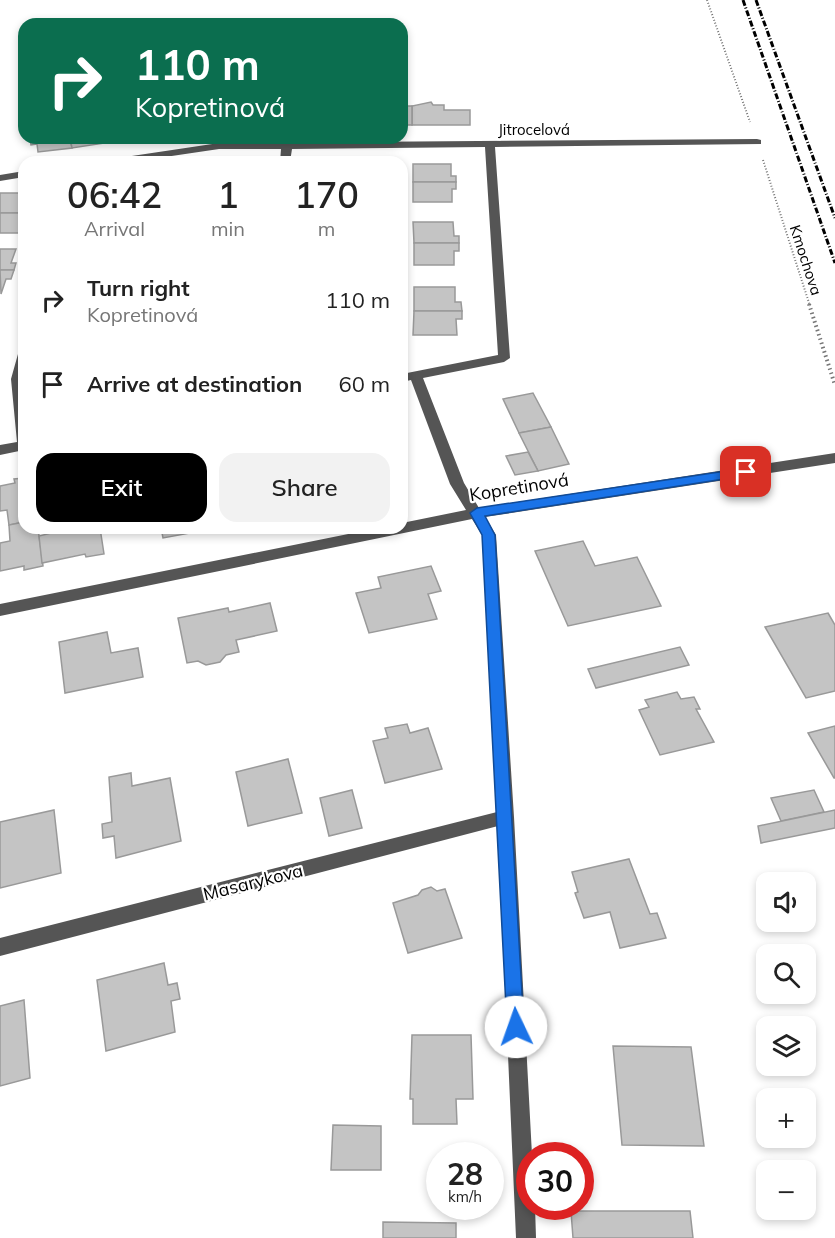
<!DOCTYPE html>
<meta charset="utf-8">
<style>
body{margin:0;font-family:Mulish,sans-serif;background:#f2f2f2;color:#222;height:100vh;display:flex;flex-direction:column;font-size:22px;white-space:nowrap}
*{box-sizing:border-box;margin:0}
p{font-size:20px;color:#767676}
.icon{flex:none;width:33px;height:33px;fill:none;stroke:currentColor;stroke-width:2;stroke-linecap:round;stroke-linejoin:round}
.map{position:relative;flex:1;overflow:hidden}
.sheet{position:absolute;left:18px;top:156px;width:390px;height:378px;display:flex;flex-direction:column;background:#fff;border-radius:18px;box-shadow:0 3px 9px #0003}
.sheet>*{flex:none}
.top-card{position:absolute;left:18px;top:18px;width:390px;height:126px;border-radius:18px;box-shadow:0 3px 9px #0003;background:#0b6e4f;color:#fff;overflow:hidden}
.fabs{position:absolute;left:756px;top:872px;display:grid;gap:12px}
.fabs a{display:grid;place-items:center;width:60px;height:60px;border-radius:12px;background:#fff;box-shadow:0 3px 9px #0003;font-size:30px}
.speed{position:absolute;left:426px;top:1142px;display:flex;gap:12px;font-size:30px;font-weight:700;text-align:center}
.speed>*{display:grid;place-content:center;width:78px;height:78px;border-radius:50%;background:#fff;box-shadow:0 3px 9px #0003;line-height:1}
.speed small{font-size:15px;font-weight:400}
.speed .limit{border:9px solid #d22;background:#fff;color:#111}
.pin{position:absolute;display:grid;place-items:center;width:51px;height:51px;color:#fff;margin:-26px;border-radius:12px;box-shadow:0 3px 9px #0006}
.me{position:absolute;width:66px;margin:-33px;rotate:357deg;stroke-linejoin:round;filter:drop-shadow(0 0 4px #0008)}
.turn{display:flex;align-items:center;gap:21px;height:126px;padding:0 18px;font-size:27px}
.turn .icon{width:78px;height:78px;stroke-width:2.5}
.turn b{display:block;font-size:42px;line-height:51px}
.eta{display:flex;justify-content:space-evenly;align-items:center;height:102px;text-align:center}
.eta b{font-size:36px;font-weight:600;line-height:42px}
.cta{display:flex;gap:12px;margin-top:auto;padding:12px 18px}
.cta a{flex:1;height:69px;border-radius:18px;background:#000;color:#fff;font-size:24px;font-weight:600;line-height:69px;text-align:center}
.cta a+a{background:#f2f2f2;color:#222}
ul{padding:0;list-style:none}
li{display:flex;align-items:center;gap:18px;height:84px;padding:0 18px}
li div{flex:1}
li b{display:block;font-size:22px}
li em{font-style:normal}
.map>svg:first-child{display:block}
.building{fill:#c4c4c4;stroke:#999;stroke-width:1.5}
.lines{fill:none;stroke-linecap:round;stroke-linejoin:round}
.path-far1{stroke:#777;stroke-width:2;stroke-dasharray:1 2;stroke-linecap:butt}
.path{stroke:#777;stroke-width:4;stroke-dasharray:1.5 3;stroke-linecap:butt}
.minor{fill:#555;fill-rule:evenodd}
.rail{stroke:#000;stroke-width:3;stroke-dasharray:6 2 1 2;stroke-linecap:butt}
.route{fill:#1a73e8;stroke:#114b97;stroke-width:1.5}
.labels{text-anchor:middle;dominant-baseline:central;stroke-width:4.5;stroke-linejoin:round;paint-order:stroke}
.far-street-label{font-size:15px;fill:#000;stroke:#fff}
.street-label{font-size:18px;fill:#000;stroke:#fff}
</style>
<div class="map">
<svg width="835" height="1238" viewBox="0 0 835 1238">
<rect width="100%" height="100%" fill="#fff"/>
<!-- building -->
<g class="building">
<path d="M 431,102 L 433,105 L 444,105 L 444,110 L 470,110 L 470,125 L 412,125 L 412,106 Z"/>
<rect x="402" y="106" width="10" height="19"/>
<path d="M 30,138 L 70,138 L 72,148 L 38,152 L 37,144 L 31,145 Z"/>
<path d="M 70,138 L 104,138 L 105,143 L 72,148 Z"/>
<path d="M 413,164 L 451,164 L 451,176 L 456,176 L 456,182 L 413,182 Z"/>
<path d="M 413,182 L 456,182 L 456,189 L 452,189 L 452,202 L 413,202 Z"/>
<rect x="0" y="193" width="24" height="20"/>
<path d="M 0,213 L 24,213 L 20,233 L 0,233 Z"/>
<path d="M 413,222 L 453,222 L 454,236 L 459,236 L 459,243 L 414,243 Z"/>
<path d="M 414,243 L 459,243 L 459,251 L 454,251 L 454,265 L 414,265 Z"/>
<path d="M 0,249 L 16,249 L 11,263 L 16,263 L 14,270 L 0,270 Z"/>
<path d="M 0,270 L 14,270 L 11,279 L 6,279 L 1,294 Z"/>
<path d="M 414,287 L 455,287 L 455,302 L 461,302 L 462,311 L 414,311 Z"/>
<path d="M 414,311 L 462,311 L 462,319 L 456,319 L 457,335 L 413,335 Z"/>
<path d="M 533,393 L 551,427 L 519,433 L 503,399 Z"/>
<path d="M 551,427 L 569,464 L 538,471 L 519,433 Z"/>
<path d="M 528,452 L 538,471 L 515,475 L 506,456 Z"/>
<path d="M 24,478 L 24,522 L 9,525 L 7,510 L 0,511 L 0,486 L 15,483 L 14,479 Z"/>
<path d="M 24,522 L 24,528 L 38,528 L 43,566 L 24,570 L 24,566 L 0,571 L 0,543 L 10,541 L 9,525 Z"/>
<path d="M 71,528 L 100,528 L 104,554 L 86,557 L 85,554 L 42,563 L 39,536 Z"/>
<path d="M 161,528 L 223,528 L 223,530 L 207,533 L 206,530 L 163,538 Z"/>
<path d="M 583,541 L 595,566 L 637,557 L 661,606 L 568,626 L 535,551 Z"/>
<path d="M 431,566 L 441,591 L 428,594 L 437,619 L 369,633 L 356,593 L 381,588 L 378,577 Z"/>
<path d="M 270,603 L 277,631 L 236,640 L 239,652 L 226,655 L 220,662 L 206,665 L 198,661 L 187,663 L 178,618 L 228,608 L 229,612 Z"/>
<path d="M 828,613 L 835,625 L 835,691 L 806,698 L 765,627 Z"/>
<path d="M 107,632 L 111,653 L 138,648 L 143,677 L 65,693 L 59,642 Z"/>
<path d="M 680,647 L 689,665 L 596,688 L 588,669 Z"/>
<path d="M 677,692 L 681,699 L 694,697 L 700,709 L 696,709 L 714,742 L 660,755 L 639,710 L 649,707 L 645,700 Z"/>
<path d="M 407,724 L 410,733 L 428,728 L 442,769 L 385,783 L 373,741 L 388,738 L 385,728 Z"/>
<path d="M 835,726 L 835,778 L 834,778 L 808,733 Z"/>
<path d="M 288,759 L 302,813 L 248,826 L 236,772 Z"/>
<path d="M 131,773 L 132,786 L 170,778 L 181,841 L 116,858 L 114,836 L 103,838 L 102,824 L 112,822 L 109,777 Z"/>
<path d="M 352,790 L 362,828 L 329,836 L 320,798 Z"/>
<path d="M 814,790 L 824,812 L 781,821 L 771,798 Z"/>
<path d="M 54,810 L 61,873 L 0,888 L 0,822 Z"/>
<path d="M 835,810 L 835,828 L 761,843 L 758,826 Z"/>
<path d="M 629,859 L 650,914 L 657,913 L 666,938 L 620,948 L 610,912 L 584,918 L 575,893 L 578,892 L 572,872 Z"/>
<path d="M 431,887 L 437,891 L 445,889 L 462,938 L 408,953 L 393,903 L 418,895 L 422,890 Z"/>
<path d="M 164,963 L 168,985 L 177,983 L 180,999 L 171,1001 L 175,1032 L 106,1051 L 97,980 Z"/>
<path d="M 24,1000 L 30,1078 L 0,1086 L 0,1006 Z"/>
<path d="M 412,1035 L 471,1035 L 473,1099 L 456,1099 L 457,1124 L 413,1124 L 413,1099 L 410,1099 Z"/>
<path d="M 613,1046 L 691,1047 L 704,1146 L 622,1145 Z"/>
<path d="M 333,1125 L 381,1126 L 381,1170 L 331,1170 Z"/>
<path d="M 571,1211 L 690,1211 L 693,1238 L 573,1238 Z"/>
<path d="M 383,1222 L 456,1223 L 456,1238 L 383,1238 Z"/>
</g>
<g class="lines">
<!-- path-far1 -->
<g class="path-far1">
<path d="M 707,0 L 750,122"/>
<path d="M 763,160 L 810,306"/>
</g>
<!-- path -->
<path class="path" d="M 809,304 L 835,385"/>
<!-- minor -->
<g class="minor">
<path d="M 757,139 L 761,140 L 761,144 L 495,147 L 510,358 L 504,362 L 423,378 L 464,483 L 479,508 L 835,453 L 835,463 L 485,517 L 496,535 L 514,817 L 532,1155 L 530,1155 L 530,1206 L 535,1206 L 536,1238 L 516,1238 L 498,826 L 0,956 L 0,938 L 497,812 L 482,535 L 472,519 L 0,616 L 0,604 L 378,528 L 402,528 L 402,523 L 466,510 L 450,484 L 411,380 L 402,382 L 402,374 L 498,355 L 485,147 L 292,149 L 290,162 L 280,162 L 281,149 L 219,149 L 131,162 L 104,162 L 105,160 L 219,143 Z"/>
<path d="M 24,171 L 24,177 L 0,181 L 0,175 Z"/>
<path d="M 24,350 L 24,450 L 0,455 L 0,445 L 17,442 L 11,379 L 18,354 Z"/>
</g>
<!-- rail -->
<g class="rail">
<path d="M 743,0 L 835,263"/>
<path d="M 756,0 L 835,218"/>
</g>
</g>
<!-- route -->
<path class="route" d="M 746,468 L 752,472 L 750,475 L 485,516 L 495,535 L 524,1027 L 522,1033 L 516,1036 L 510,1033 L 507,1027 L 482,535 L 470,513 L 477,508 Z"/>
<g class="labels">
<!-- far-street labels -->
<g class="far-street-label">
<text x="534" y="129">Jitrocelová</text>
<text transform="translate(806 260) rotate(72)">Kmochova</text>
</g>
<!-- street labels -->
<g class="street-label">
<text transform="translate(519 487) rotate(-9)">Kopretinová</text>
<text transform="translate(253 882) rotate(-14)">Masarykova</text>
</g>
</g>
</svg>
<div class="fabs">
<a><svg class="icon" aria-label="sound" viewBox="0 0 24 24"><path d="M4 9h4l5-4v14l-5-4H4zM17 9q2 3 0 6"/></svg></a>
<a><svg class="icon" aria-label="search" viewBox="0 0 24 24"><circle cx="10" cy="10" r="6"/><path d="M15 15l6 6"/></svg></a>
<a><svg class="icon" aria-label="layers" viewBox="0 0 24 24"><path d="M12 4l9 5-9 5-9-5zM3 14l9 5 9-5"/></svg></a>
<a>+</a>
<a>−</a>
</div>
<div class="speed"><div>28<small>km/h</small></div><div class="limit">30</div></div>
<div class="pin" style="left:746px;top:472px;background:#d93025"><svg class="icon" aria-label="arrive" viewBox="0 0 24 24"><path d="M6 21V4h12l-3 4 3 4H6"/></svg></div>
<svg class="me" style="left:516px;top:1027px" viewBox="-20 -20 40 40"><circle r="19" fill="#fff"/><path d="M0-13L10 11 0 6-10 11z" fill="#1a73e8"/></svg>
<div class="top-card">
<div class="turn"><svg class="icon" aria-label="right" viewBox="0 0 24 24"><path d="M7 20v-9h11M14 6l5 5-5 5"/></svg><div><b>110 m</b>Kopretinová</div></div>
</div>
<section class="sheet">
<div class="eta">
<div><b>06:42</b><p>Arrival</p></div>
<div><b>1</b><p>min</p></div>
<div><b>170</b><p>m</p></div>
</div>
<ul>
<li><svg class="icon" aria-label="right" viewBox="0 0 24 24"><path d="M7 20v-9h11M14 6l5 5-5 5"/></svg><div><b>Turn right</b><p>Kopretinová</p></div><em>110 m</em></li>
<li><svg class="icon" aria-label="arrive" viewBox="0 0 24 24"><path d="M6 21V4h12l-3 4 3 4H6"/></svg><div><b>Arrive at destination</b></div><em>60 m</em></li>
</ul>
<div class="cta"><a>Exit</a><a>Share</a></div>
</section>
</div>
